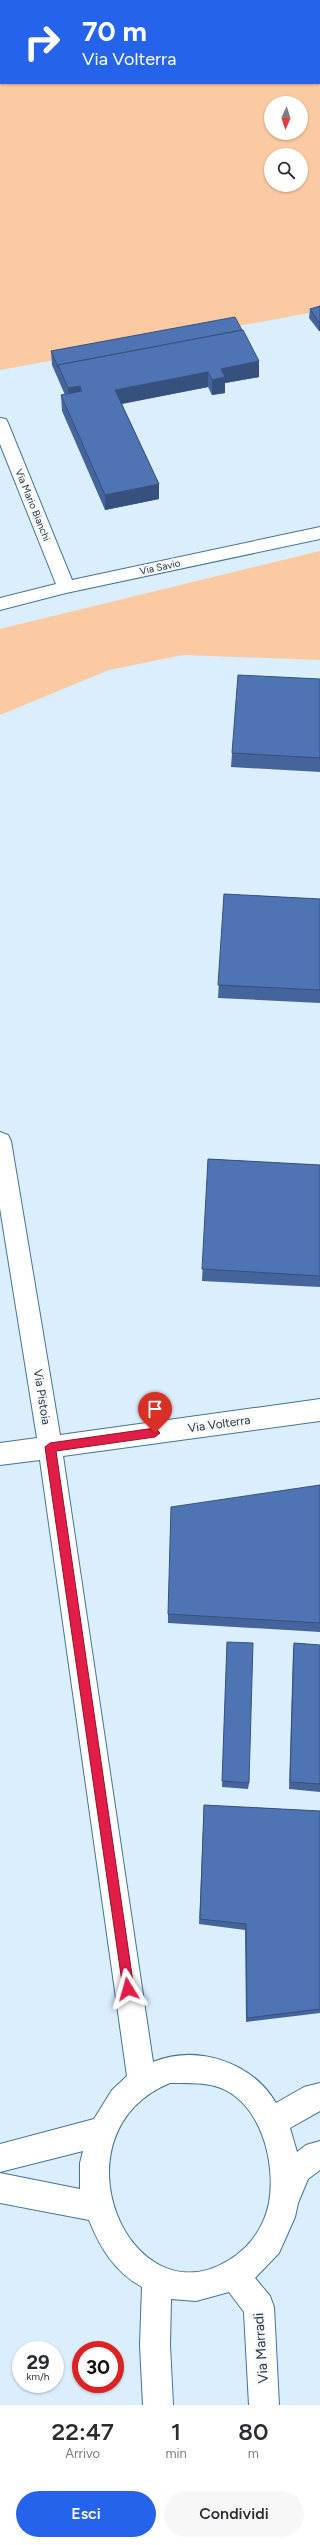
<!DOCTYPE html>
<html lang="it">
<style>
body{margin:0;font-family:Figtree,sans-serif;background:#f7f7f7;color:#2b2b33;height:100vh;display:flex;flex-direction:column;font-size:15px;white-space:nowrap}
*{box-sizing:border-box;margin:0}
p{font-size:13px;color:#7c7c81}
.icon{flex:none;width:22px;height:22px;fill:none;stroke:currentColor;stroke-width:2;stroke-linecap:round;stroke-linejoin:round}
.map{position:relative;height:2405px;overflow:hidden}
.panel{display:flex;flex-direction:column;background:#fff;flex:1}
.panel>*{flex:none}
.hud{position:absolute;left:0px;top:0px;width:320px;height:84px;box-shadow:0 1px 3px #0004;background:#2563eb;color:#fff;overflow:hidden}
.needle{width:26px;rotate:183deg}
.controls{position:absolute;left:264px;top:96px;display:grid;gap:8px}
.controls a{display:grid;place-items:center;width:44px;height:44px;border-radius:50%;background:#fff;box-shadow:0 1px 3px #0004;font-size:20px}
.speed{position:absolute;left:12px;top:2341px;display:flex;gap:8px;font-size:20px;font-weight:700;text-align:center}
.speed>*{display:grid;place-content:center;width:52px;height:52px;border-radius:50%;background:#fff;box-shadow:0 1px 3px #0004;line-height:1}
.speed small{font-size:10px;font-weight:400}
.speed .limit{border:6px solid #d22;background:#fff;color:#111}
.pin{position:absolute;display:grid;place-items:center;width:34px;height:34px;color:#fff;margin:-41px -17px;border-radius:50% 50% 50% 0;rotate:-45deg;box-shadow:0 0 4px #0007}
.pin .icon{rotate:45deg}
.me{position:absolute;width:44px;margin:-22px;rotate:352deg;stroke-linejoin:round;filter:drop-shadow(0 0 3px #0008)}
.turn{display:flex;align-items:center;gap:14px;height:84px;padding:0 16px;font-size:18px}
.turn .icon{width:52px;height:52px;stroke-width:2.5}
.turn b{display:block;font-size:28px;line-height:34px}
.eta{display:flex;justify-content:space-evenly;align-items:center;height:68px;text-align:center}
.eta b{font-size:24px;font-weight:600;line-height:28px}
.primary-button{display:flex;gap:8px;margin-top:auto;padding:8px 16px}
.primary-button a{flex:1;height:46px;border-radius:24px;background:#2563eb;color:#fff;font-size:16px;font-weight:600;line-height:46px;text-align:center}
.primary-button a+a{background:#f7f7f7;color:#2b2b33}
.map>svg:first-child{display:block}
.green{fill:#fbcaa2;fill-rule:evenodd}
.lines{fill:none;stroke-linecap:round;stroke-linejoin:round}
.minor-casing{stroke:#437396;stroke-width:2}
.minor{fill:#fff;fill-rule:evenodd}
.wall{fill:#44649b}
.shaded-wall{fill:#37517e}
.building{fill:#4f74b4;stroke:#37517e}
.route{fill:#e11d48;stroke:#92132f}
.labels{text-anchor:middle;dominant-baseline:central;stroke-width:4;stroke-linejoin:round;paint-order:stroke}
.far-street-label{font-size:10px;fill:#1c3140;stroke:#f8f8f8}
.street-label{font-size:12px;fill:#1c3140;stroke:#f8f8f8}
.near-street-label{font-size:14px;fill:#1c3140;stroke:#f8f8f8}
</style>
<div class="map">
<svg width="320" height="2405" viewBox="0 0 320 2405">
<rect width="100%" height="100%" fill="#daeefe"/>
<!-- green -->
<g class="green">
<path d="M 0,40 L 1,83 L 319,83 L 320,47 L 320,311 L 0,370 ZM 271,103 L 301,103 L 301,133 L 271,133 ZM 271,155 L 301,155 L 301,185 L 271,185 Z"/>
<path d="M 320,551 L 320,660 L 183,655 L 109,670 L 0,715 L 0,629 Z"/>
</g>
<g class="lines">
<!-- minor casing -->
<g class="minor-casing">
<g id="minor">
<path d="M 0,418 L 6,419 L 8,423 L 72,580 L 320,527 L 320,539 L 66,593 L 0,610 L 0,598 L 56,584 L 0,444 Z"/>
<path d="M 0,1132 L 8,1135 L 11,1141 L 60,1435 L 320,1399 L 320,1421 L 63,1456 L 153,2062 C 197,2044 252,2062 276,2103 L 304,2087 L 320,2083 L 320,2111 L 290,2128 L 297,2152 L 306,2145 L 320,2141 L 320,2170 L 308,2179 L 298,2203 L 295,2217 L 279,2253 L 255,2278 L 270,2296 L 274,2307 L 279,2405 L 249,2405 L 244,2312 L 229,2292 L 196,2301 L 171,2299 L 170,2345 L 173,2405 L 143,2405 L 140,2345 L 142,2287 C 115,2272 100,2248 89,2220 L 0,2203 L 0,2173 L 80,2189 L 80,2163 L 83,2151 L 0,2172 L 0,2144 L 94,2119 L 112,2090 L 127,2076 L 40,1460 L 0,1465 L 0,1443 L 37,1438 L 0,1208 ZM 170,2083 C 187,2083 205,2082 221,2088 C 262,2105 276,2164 269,2203 C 264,2227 250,2247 229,2260 C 129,2322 49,2133 170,2083 Z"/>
</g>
</g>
<!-- minor -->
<use href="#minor" class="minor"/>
</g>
<!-- wall -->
<g class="wall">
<path d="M 92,0 L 132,0 L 131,1 L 93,1 Z"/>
<rect x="132" y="0" width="25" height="1"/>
<path d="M 250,0 L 304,0 L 303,1 L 251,1 Z"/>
<path d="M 320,306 L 320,331 L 319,331 L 309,318 L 310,309 Z"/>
<path d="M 51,351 L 259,361 L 259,377 L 225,383 L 225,393 L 212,395 L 208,387 L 122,404 L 159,484 L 159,499 L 105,510 L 62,411 L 61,395 L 65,395 L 52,365 Z"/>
<path d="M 320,679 L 320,772 L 231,767 L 232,753 Z"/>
<path d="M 224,894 L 320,899 L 320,1003 L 218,998 Z"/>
<path d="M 208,1159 L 320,1165 L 320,1287 L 202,1281 Z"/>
<path d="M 320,1485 L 320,1632 L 168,1623 L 168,1614 Z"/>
<path d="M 227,1642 L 249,1783 L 248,1789 L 222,1787 Z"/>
<path d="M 294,1643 L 320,1645 L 320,1792 L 289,1789 L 293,1651 Z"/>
<path d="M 204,1805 L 320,1811 L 320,2013 L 246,2022 L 245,1930 L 199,1924 Z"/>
</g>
<!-- shaded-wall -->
<g class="shaded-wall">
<path d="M 102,0 L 132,0 L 131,1 L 102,1 Z"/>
<path d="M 279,0 L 304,0 L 303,1 L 278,1 Z"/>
<path d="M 320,321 L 320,331 L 319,331 L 319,322 Z"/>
<path d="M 259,361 L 259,377 L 225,383 L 225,393 L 212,395 L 212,380 L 221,369 Z"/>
<path d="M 208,372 L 208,387 L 115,405 L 115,390 Z"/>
<path d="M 80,386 L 81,401 L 69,404 L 68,388 Z"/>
<path d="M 159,484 L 159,499 L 105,510 L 105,495 Z"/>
</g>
<!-- building -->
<g class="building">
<path d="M 141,0 L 152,0 L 152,1 Z"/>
<path d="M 259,0 L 279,0 L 278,1 L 259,1 Z"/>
<path d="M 320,306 L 320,321 L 319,322 L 310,309 Z"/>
<path d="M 235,317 L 242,330 L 58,365 L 58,367 L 51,351 Z"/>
<path d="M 243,330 L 259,361 L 221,369 L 225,377 L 212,380 L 208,372 L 115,390 L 159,484 L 105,495 L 61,395 L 82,391 L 80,386 L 68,388 L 58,365 Z"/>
<path d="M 238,675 L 320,679 L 320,758 L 232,753 Z"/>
<path d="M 224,894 L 320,899 L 320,990 L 218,985 Z"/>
<path d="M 208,1159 L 320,1165 L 320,1276 L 202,1269 Z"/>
<path d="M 320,1485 L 320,1623 L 168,1614 L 171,1507 Z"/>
<path d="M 227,1642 L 253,1643 L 249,1783 L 222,1781 Z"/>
<path d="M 294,1643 L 320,1645 L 320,1784 L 290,1782 Z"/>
<path d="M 204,1805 L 320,1811 L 320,2009 L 247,2018 L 246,1924 L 200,1919 Z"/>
</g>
<!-- route -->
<path class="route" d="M 155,1428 L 160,1433 L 155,1437 L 56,1451 L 134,1989 L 128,1995 L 123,1989 L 45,1447 L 50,1443 Z"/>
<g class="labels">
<!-- far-street labels -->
<g class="far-street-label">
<text transform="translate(33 505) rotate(68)">Via Mario Bianchi</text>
<text transform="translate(160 567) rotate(-12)">Via Savio</text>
</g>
<!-- street labels -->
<g class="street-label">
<text transform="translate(42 1397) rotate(81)">Via Pistoia</text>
<text transform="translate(219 1424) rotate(-8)">Via Volterra</text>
</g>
<!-- near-street labels -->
<g class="near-street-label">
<text transform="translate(261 2348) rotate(-94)">Via Marradi</text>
</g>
</g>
</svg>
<div class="controls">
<a><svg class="needle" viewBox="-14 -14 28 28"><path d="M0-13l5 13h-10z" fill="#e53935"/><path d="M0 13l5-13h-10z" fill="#7c7c81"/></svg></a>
<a><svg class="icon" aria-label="search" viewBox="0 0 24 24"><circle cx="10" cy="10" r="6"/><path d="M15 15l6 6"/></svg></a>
</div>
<div class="speed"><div>29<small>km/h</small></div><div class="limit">30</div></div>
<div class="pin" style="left:155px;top:1433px;background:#d93025"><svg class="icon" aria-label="arrive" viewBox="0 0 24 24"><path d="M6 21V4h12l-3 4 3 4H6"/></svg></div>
<svg class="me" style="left:128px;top:1989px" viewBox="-20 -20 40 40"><path d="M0-17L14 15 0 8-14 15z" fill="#e11d48" stroke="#fff" stroke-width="4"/></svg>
<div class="hud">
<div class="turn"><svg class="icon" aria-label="right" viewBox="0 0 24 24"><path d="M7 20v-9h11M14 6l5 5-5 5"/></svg><div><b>70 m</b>Via Volterra</div></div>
</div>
</div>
<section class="panel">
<div class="eta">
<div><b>22:47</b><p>Arrivo</p></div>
<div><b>1</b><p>min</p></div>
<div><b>80</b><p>m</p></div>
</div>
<div class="primary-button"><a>Esci</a><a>Condividi</a></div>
</section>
